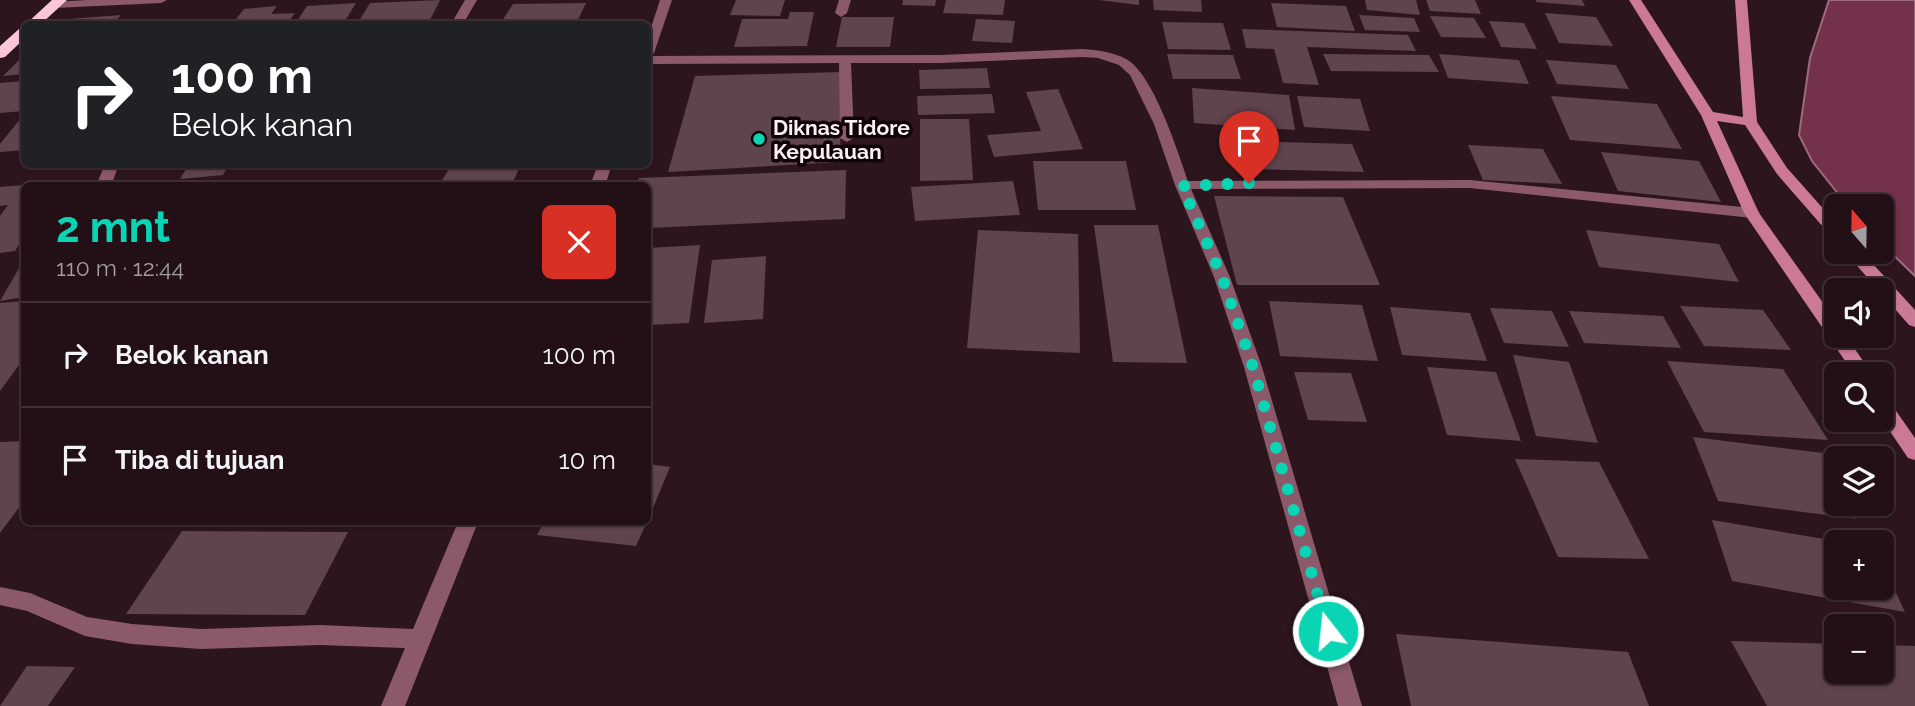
<!DOCTYPE html>
<html lang="id">
<meta charset="utf-8">
<style>
body{margin:0;font-family:Raleway,sans-serif;background:#2e1e23;color:#f1f3f6;height:100vh;display:flex;flex-direction:column;font-size:26px;white-space:nowrap}
*{box-sizing:border-box;margin:0}
p{font-size:23px;color:#a29da1}
.icon{flex:none;width:38px;height:38px;fill:none;stroke:currentColor;stroke-width:2;stroke-linecap:round;stroke-linejoin:round}
.map{position:relative;flex:1;overflow:hidden}
.details{position:absolute;left:21px;top:182px;width:630px;height:343px;display:flex;flex-direction:column;background:#221016;border-radius:10px;box-shadow:0 2px 5px #0004,0 0 0 2px #3f3035}
.details>*{flex:none}
.guide{position:absolute;left:21px;top:21px;width:630px;height:147px;border-radius:10px;box-shadow:0 2px 5px #0004,0 0 0 2px #3f3035;background:#202124;color:#fff;overflow:hidden}
.needle{width:46px;rotate:340deg}
.tools{position:absolute;left:1824px;top:194px;display:grid;gap:14px}
.tools a{display:grid;place-items:center;width:70px;height:70px;border-radius:10px;background:#221016;box-shadow:0 2px 5px #0004,0 0 0 2px #3f3035;font-size:35px}
.pin{position:absolute;display:grid;place-items:center;width:60px;height:60px;color:#fff;margin:-72px -30px;border-radius:50% 50% 50% 0;rotate:-45deg;box-shadow:0 0 7px #0007}
.pin .icon{rotate:45deg}
.me{position:absolute;width:77px;margin:-38px;rotate:344deg;stroke-linejoin:round;filter:drop-shadow(0 0 5px #0008)}
.turn{display:flex;align-items:center;gap:24px;height:147px;padding:0 35px;font-size:32px}
.turn .icon{width:91px;height:91px;stroke-width:2.5}
.turn b{display:block;font-size:49px;line-height:60px}
.round{display:grid;place-items:center;flex:none;width:74px;height:74px;border-radius:10px;background:#2e1e23}
.overview{display:flex;align-items:center;justify-content:space-between;height:119px;padding:0 35px}
h1{font-size:42px;font-weight:700;line-height:52px;color:#09d5b5}
ul{padding:0;list-style:none}
li{display:flex;align-items:center;gap:21px;height:105px;padding:0 35px;border-top:2px solid #3f3035}
li div{flex:1}
li b{display:block;font-size:26px}
li em{font-style:normal}
.map>svg:first-child{display:block}
.water{fill:#74314c;stroke:#9d6a7e;stroke-width:2}
.building{fill:#5f434d}
.lines{fill:none;stroke-linecap:round;stroke-linejoin:round}
.street{fill:#8c596b;fill-rule:evenodd}
.secondary{fill:#cb7997;fill-rule:evenodd}
.highway{fill:#fbc7d8;fill-rule:evenodd}
.route{stroke:#09d5b5;stroke-width:12;stroke-dasharray:0 21.6}
.poi-dot{fill:#09d5b5;stroke:#0f0508;stroke-width:2.5}
.labels{text-anchor:middle;dominant-baseline:central;stroke-width:7;stroke-linejoin:round;paint-order:stroke}
.far-poi-label{font-size:21px;font-weight:bold;fill:#fdeff3;stroke:#0f0508;text-anchor:start}
</style>
<div class="map">
<svg width="1915" height="706" viewBox="0 0 1915 706">
<rect width="100%" height="100%" fill="#2d151e"/>
<!-- water -->
<path class="water" d="M 1829,0 L 1915,0 L 1915,276 L 1881,243 L 1881,206 L 1848,206 L 1812,161 L 1799,135 L 1810,58 Z"/>
<!-- building -->
<g class="building">
<path d="M 440,0 L 428,24 L 357,24 L 370,3 Z"/>
<path d="M 736,0 L 785,0 L 780,16 L 730,15 Z"/>
<path d="M 903,0 L 936,0 L 935,6 L 902,5 Z"/>
<path d="M 946,0 L 1005,0 L 1003,15 L 943,13 Z"/>
<path d="M 1098,0 L 1139,0 L 1139,5 Z"/>
<path d="M 1153,0 L 1201,0 L 1202,12 L 1154,10 Z"/>
<path d="M 1365,0 L 1416,0 L 1420,15 L 1367,10 Z"/>
<path d="M 1426,0 L 1475,0 L 1481,14 L 1430,11 Z"/>
<path d="M 1536,0 L 1582,0 L 1585,6 L 1536,2 Z"/>
<path d="M 356,3 L 343,24 L 295,24 L 307,6 Z"/>
<path d="M 586,3 L 576,24 L 500,24 L 513,4 Z"/>
<path d="M 1271,3 L 1346,6 L 1355,31 L 1277,27 Z"/>
<path d="M 277,6 L 271,14 L 295,13 L 287,24 L 232,24 L 244,9 Z"/>
<path d="M 790,12 L 814,12 L 807,46 L 734,47 L 742,19 L 788,19 Z"/>
<path d="M 1545,13 L 1596,17 L 1613,46 L 1559,43 Z"/>
<path d="M 121,15 L 113,24 L 52,24 L 56,20 Z"/>
<path d="M 1359,15 L 1414,18 L 1420,32 L 1365,30 Z"/>
<path d="M 1430,16 L 1474,18 L 1486,38 L 1441,37 Z"/>
<path d="M 842,17 L 894,17 L 890,47 L 836,47 Z"/>
<path d="M 976,19 L 1015,21 L 1012,43 L 972,41 Z"/>
<path d="M 1489,21 L 1524,23 L 1537,49 L 1501,47 Z"/>
<path d="M 1162,22 L 1223,23 L 1231,50 L 1168,49 Z"/>
<path d="M 1242,29 L 1408,35 L 1416,51 L 1307,47 L 1319,85 L 1283,83 L 1274,49 L 1246,48 Z"/>
<path d="M 1167,54 L 1233,55 L 1241,79 L 1173,79 Z"/>
<path d="M 1323,54 L 1429,55 L 1439,72 L 1331,71 Z"/>
<path d="M 1439,54 L 1519,60 L 1529,84 L 1448,78 Z"/>
<path d="M 24,55 L 24,74 L 3,76 Z"/>
<path d="M 1546,60 L 1616,65 L 1629,89 L 1557,84 Z"/>
<path d="M 987,68 L 990,88 L 920,89 L 919,70 Z"/>
<path d="M 841,72 L 840,162 L 668,172 L 695,76 Z"/>
<path d="M 24,81 L 24,111 L 0,113 L 0,83 Z"/>
<path d="M 1192,88 L 1289,95 L 1295,130 L 1194,123 Z"/>
<path d="M 1058,89 L 1083,149 L 994,157 L 987,135 L 1041,131 L 1026,92 Z"/>
<path d="M 992,94 L 995,113 L 918,115 L 917,96 Z"/>
<path d="M 1297,96 L 1360,99 L 1370,131 L 1304,127 Z"/>
<path d="M 1551,96 L 1657,104 L 1682,149 L 1570,140 Z"/>
<path d="M 21,118 L 24,118 L 24,150 L 0,152 L 0,144 Z"/>
<path d="M 920,119 L 969,119 L 973,180 L 920,181 Z"/>
<path d="M 1246,141 L 1352,144 L 1364,172 L 1254,169 Z"/>
<path d="M 1468,145 L 1543,149 L 1562,184 L 1483,180 Z"/>
<path d="M 1601,152 L 1699,161 L 1721,202 L 1618,191 Z"/>
<path d="M 1033,161 L 1126,161 L 1136,210 L 1038,210 Z"/>
<path d="M 189,164 L 229,164 L 223,175 L 180,179 Z"/>
<path d="M 452,164 L 521,164 L 513,182 L 441,182 Z"/>
<path d="M 846,170 L 845,219 L 648,228 L 648,186 L 637,186 L 639,178 Z"/>
<path d="M 1013,181 L 1020,215 L 915,221 L 911,187 Z"/>
<path d="M 24,185 L 24,237 L 15,251 L 0,253 L 0,216 L 8,205 L 0,206 L 0,187 Z"/>
<path d="M 1214,196 L 1343,197 L 1380,285 L 1237,285 Z"/>
<path d="M 1094,225 L 1158,225 L 1187,363 L 1113,362 Z"/>
<path d="M 978,230 L 1078,234 L 1080,353 L 967,348 Z"/>
<path d="M 1586,230 L 1719,244 L 1739,282 L 1599,267 Z"/>
<path d="M 700,245 L 689,323 L 648,325 L 648,248 Z"/>
<path d="M 766,256 L 763,319 L 704,323 L 712,260 Z"/>
<path d="M 21,265 L 24,265 L 24,297 L 0,301 Z"/>
<path d="M 24,301 L 24,358 L 0,391 L 0,303 Z"/>
<path d="M 1269,301 L 1362,305 L 1378,361 L 1280,356 Z"/>
<path d="M 1680,306 L 1763,310 L 1791,350 L 1704,346 Z"/>
<path d="M 1390,307 L 1470,313 L 1487,361 L 1402,355 Z"/>
<path d="M 1490,308 L 1552,311 L 1569,347 L 1504,343 Z"/>
<path d="M 1569,311 L 1663,316 L 1681,348 L 1584,343 Z"/>
<path d="M 1513,355 L 1569,362 L 1598,443 L 1536,436 Z"/>
<path d="M 1667,361 L 1783,369 L 1828,440 L 1704,432 Z"/>
<path d="M 1427,367 L 1496,372 L 1521,441 L 1447,435 Z"/>
<path d="M 1294,372 L 1351,373 L 1367,422 L 1308,420 Z"/>
<path d="M 1693,437 L 1823,453 L 1836,478 L 1836,504 L 1849,504 L 1857,519 L 1718,501 Z"/>
<path d="M 24,441 L 24,501 L 0,533 L 0,442 Z"/>
<path d="M 1515,459 L 1599,462 L 1649,559 L 1558,557 Z"/>
<path d="M 648,464 L 670,467 L 648,520 Z"/>
<path d="M 1712,520 L 1836,541 L 1836,588 L 1881,588 L 1881,561 L 1905,612 L 1732,581 Z"/>
<path d="M 544,522 L 647,522 L 636,546 L 537,535 Z"/>
<path d="M 182,531 L 348,532 L 305,615 L 126,614 Z"/>
<path d="M 1396,634 L 1628,652 L 1649,706 L 1411,706 Z"/>
<path d="M 1731,641 L 1836,644 L 1836,672 L 1881,672 L 1881,645 L 1915,646 L 1915,706 L 1767,706 Z"/>
<path d="M 27,666 L 75,667 L 48,706 L 0,706 Z"/>
</g>
<g class="lines">
<!-- street -->
<g class="street">
<path d="M 87,0 L 167,0 L 161,3 L 54,8 L 48,5 L 54,2 Z"/>
<path d="M 465,0 L 477,0 L 463,24 L 451,24 Z"/>
<path d="M 660,0 L 672,0 L 654,53 L 650,56 L 940,55 L 1083,49 C 1097,50 1113,52 1126,59 C 1153,73 1178,152 1188,181 L 1470,180 L 1752,208 L 1760,213 L 1752,218 L 1470,188 L 1191,189 L 1230,277 L 1262,367 L 1362,706 L 1338,706 L 1244,367 L 1214,277 L 1175,185 L 1154,124 L 1130,75 L 1119,65 L 1098,58 L 1083,57 L 940,63 L 851,63 L 854,138 L 847,142 L 840,138 L 839,63 L 648,64 L 648,37 Z"/>
<path d="M 839,0 L 851,0 L 847,13 L 841,17 L 835,13 Z"/>
<path d="M 105,164 L 119,164 L 111,186 L 96,186 Z"/>
<path d="M 598,164 L 612,164 L 605,186 L 590,186 Z"/>
<path d="M 458,522 L 478,522 L 405,706 L 381,706 L 405,648 L 320,645 L 201,649 L 132,644 L 85,636 L 27,611 L 0,605 L 0,587 L 30,593 L 87,617 L 132,624 L 201,629 L 320,625 L 413,629 Z"/>
</g>
<!-- secondary -->
<g class="secondary">
<path d="M 1629,0 L 1641,0 L 1713,112 L 1743,117 L 1735,0 L 1747,0 L 1757,122 L 1787,168 L 1836,223 L 1836,238 L 1831,236 L 1777,174 L 1745,125 L 1717,121 L 1759,213 L 1836,321 L 1836,336 L 1846,336 L 1872,374 L 1854,374 L 1744,213 L 1701,115 Z"/>
<path d="M 1845,252 L 1862,252 L 1915,310 L 1915,327 L 1909,325 Z"/>
<path d="M 1881,396 L 1887,398 L 1915,438 L 1915,460 L 1908,458 L 1881,418 Z"/>
</g>
<!-- highway -->
<g class="highway">
<path d="M 52,0 L 67,0 L 41,24 L 26,24 Z"/>
<path d="M 24,28 L 24,39 L 5,57 L 0,58 L 0,46 L 19,29 Z"/>
</g>
</g>
<g class="lines">
<!-- route -->
<path class="route" d="M 1249,183 L 1182,186 L 1222,277 L 1253,367 L 1328,631"/>
</g>
<!-- markers -->
<circle class="poi-dot" cx="759" cy="139" r="7"/>
<g class="labels">
<!-- far-poi labels -->
<g class="far-poi-label">
<text x="773" y="127">Diknas Tidore<tspan x="773" dy="24">Kepulauan</tspan></text>
</g>
</g>
</svg>
<div class="tools">
<a><svg class="needle" viewBox="-14 -14 28 28"><path d="M0-13l5 13h-10z" fill="#e53935"/><path d="M0 13l5-13h-10z" fill="#a29da1"/></svg></a>
<a><svg class="icon" aria-label="sound" viewBox="0 0 24 24"><path d="M4 9h4l5-4v14l-5-4H4zM17 9q2 3 0 6"/></svg></a>
<a><svg class="icon" aria-label="search" viewBox="0 0 24 24"><circle cx="10" cy="10" r="6"/><path d="M15 15l6 6"/></svg></a>
<a><svg class="icon" aria-label="layers" viewBox="0 0 24 24"><path d="M12 4l9 5-9 5-9-5zM3 14l9 5 9-5"/></svg></a>
<a>+</a>
<a>−</a>
</div>
<div class="pin" style="left:1249px;top:183px;background:#d93025"><svg class="icon" aria-label="arrive" viewBox="0 0 24 24"><path d="M6 21V4h12l-3 4 3 4H6"/></svg></div>
<svg class="me" style="left:1328px;top:631px" viewBox="-20 -20 40 40"><circle r="17" fill="#09d5b5" stroke="#fff" stroke-width="3"/><path d="M0-11L8 9 0 5-8 9z" fill="#fff"/></svg>
<div class="guide">
<div class="turn"><svg class="icon" aria-label="right" viewBox="0 0 24 24"><path d="M7 20v-9h11M14 6l5 5-5 5"/></svg><div><b>100 m</b>Belok kanan</div></div>
</div>
<section class="details">
<div class="overview"><div><h1>2 mnt</h1><p>110 m · 12:44</p></div><a class="round" style="background:#d93025;color:#fff"><svg class="icon" aria-label="close" viewBox="0 0 24 24"><path d="M6 6l12 12M18 6L6 18"/></svg></a></div>
<ul>
<li><svg class="icon" aria-label="right" viewBox="0 0 24 24"><path d="M7 20v-9h11M14 6l5 5-5 5"/></svg><div><b>Belok kanan</b></div><em>100 m</em></li>
<li><svg class="icon" aria-label="arrive" viewBox="0 0 24 24"><path d="M6 21V4h12l-3 4 3 4H6"/></svg><div><b>Tiba di tujuan</b></div><em>10 m</em></li>
</ul>
</section>
</div>
